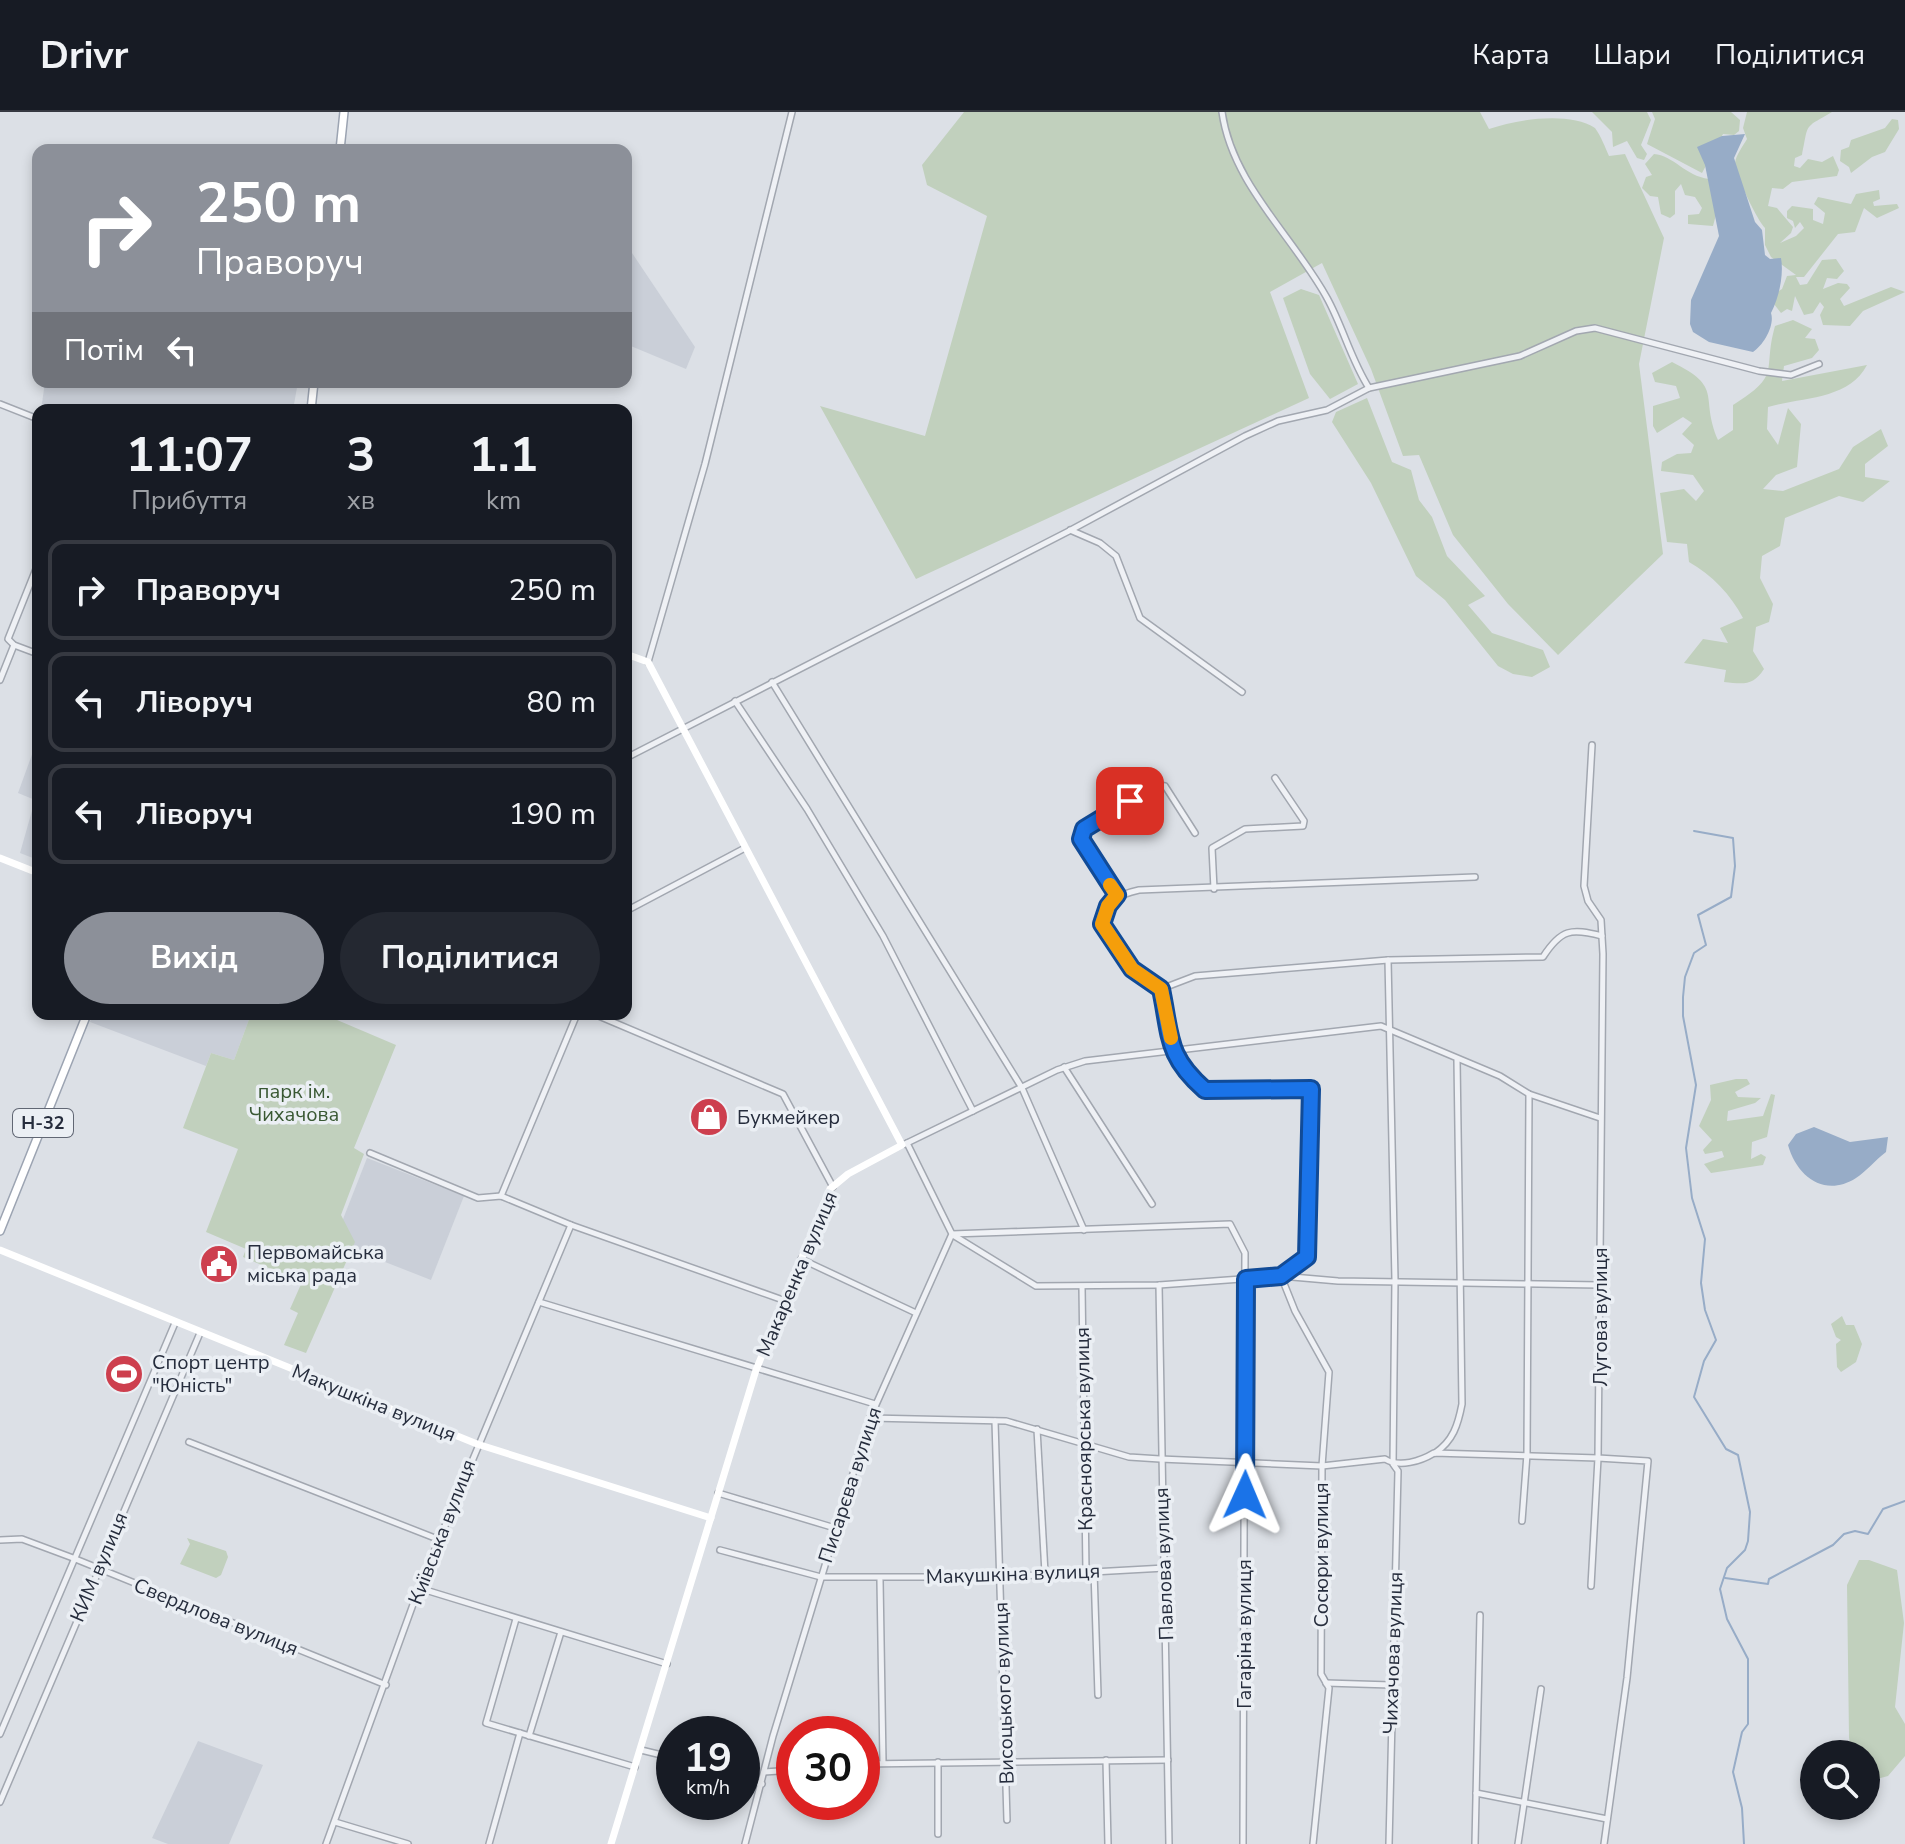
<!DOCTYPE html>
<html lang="uk">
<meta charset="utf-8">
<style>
body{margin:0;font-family:"Nunito Sans",sans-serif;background:#242831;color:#f1f3f6;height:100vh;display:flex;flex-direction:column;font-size:30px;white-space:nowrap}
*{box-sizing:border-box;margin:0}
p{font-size:26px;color:#9ea1a6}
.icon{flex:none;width:44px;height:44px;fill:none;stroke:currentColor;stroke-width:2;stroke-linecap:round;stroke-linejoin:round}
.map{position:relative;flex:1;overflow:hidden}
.sheet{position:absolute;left:32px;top:292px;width:600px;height:616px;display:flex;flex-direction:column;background:#171b24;border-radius:16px;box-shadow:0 4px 12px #0003}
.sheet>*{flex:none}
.top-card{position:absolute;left:32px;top:32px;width:600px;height:244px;border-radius:16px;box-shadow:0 4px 12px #0003;background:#8c9099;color:#fff;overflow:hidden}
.tools{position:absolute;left:1800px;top:1628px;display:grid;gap:16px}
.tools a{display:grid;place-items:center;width:80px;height:80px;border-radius:50%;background:#171b24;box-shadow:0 4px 12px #0003;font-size:40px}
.speed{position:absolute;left:656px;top:1604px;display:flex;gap:16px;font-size:40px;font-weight:700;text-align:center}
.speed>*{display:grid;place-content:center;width:104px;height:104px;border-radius:50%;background:#171b24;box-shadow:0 4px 12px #0003;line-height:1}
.speed small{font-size:20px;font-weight:400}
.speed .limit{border:12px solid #d22;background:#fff;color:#111}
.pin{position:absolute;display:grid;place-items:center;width:68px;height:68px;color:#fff;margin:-34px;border-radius:16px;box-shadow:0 4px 12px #0006}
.me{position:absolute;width:88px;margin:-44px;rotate:1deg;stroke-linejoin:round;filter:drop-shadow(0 0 6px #0008)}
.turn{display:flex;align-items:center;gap:28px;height:168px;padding:0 32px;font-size:36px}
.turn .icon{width:104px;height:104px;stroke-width:2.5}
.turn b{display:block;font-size:56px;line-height:68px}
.then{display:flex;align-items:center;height:76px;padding:0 32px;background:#0003;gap:16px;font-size:30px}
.eta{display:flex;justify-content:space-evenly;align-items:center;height:136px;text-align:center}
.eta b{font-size:48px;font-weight:700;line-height:56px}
.action{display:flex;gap:16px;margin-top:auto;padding:16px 32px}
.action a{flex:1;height:92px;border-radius:48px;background:#8c9099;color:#fff;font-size:32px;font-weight:700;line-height:92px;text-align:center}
.action a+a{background:#242831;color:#f1f3f6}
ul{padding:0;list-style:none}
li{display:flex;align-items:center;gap:24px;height:100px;margin:0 16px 12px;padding:0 16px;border:4px solid #363941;border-radius:16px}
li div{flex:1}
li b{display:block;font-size:30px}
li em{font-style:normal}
header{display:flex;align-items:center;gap:48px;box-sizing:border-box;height:112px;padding:0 40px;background:#171b24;border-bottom:2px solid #363941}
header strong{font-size:38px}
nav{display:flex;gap:44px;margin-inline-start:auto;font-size:28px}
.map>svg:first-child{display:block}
.built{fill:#cacfd8}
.green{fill:#c1d0bd}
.water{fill:#97acc7}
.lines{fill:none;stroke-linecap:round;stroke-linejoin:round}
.stream{stroke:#97acc7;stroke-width:2}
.street-casing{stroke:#a2a7b0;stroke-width:8}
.primary-casing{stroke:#9ca4b2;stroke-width:10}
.street{stroke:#eff1f5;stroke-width:5}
.secondary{stroke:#fff;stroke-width:7}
.primary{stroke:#fff;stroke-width:7}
.route-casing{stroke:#114b97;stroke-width:20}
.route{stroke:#1a73e8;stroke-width:14}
.slow{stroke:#f59e0b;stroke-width:14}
.labels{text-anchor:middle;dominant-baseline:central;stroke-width:7;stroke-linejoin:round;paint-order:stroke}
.shield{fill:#ebeff4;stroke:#616774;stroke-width:2}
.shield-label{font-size:18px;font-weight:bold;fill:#262d3d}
.park-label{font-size:20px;fill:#395833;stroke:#ebeff4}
.poi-label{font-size:20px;fill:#262d3d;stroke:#ebeff4;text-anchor:start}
.street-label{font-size:20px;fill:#262d3d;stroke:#ebeff4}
</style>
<header>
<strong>Drivr</strong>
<nav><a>Карта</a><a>Шари</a><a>Поділитися</a></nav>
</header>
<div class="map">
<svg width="1905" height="1732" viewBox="0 0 1905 1732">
<rect width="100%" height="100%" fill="#dce0e6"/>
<!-- built -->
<g class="built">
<path d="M 626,132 L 695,235 L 686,257 L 626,232 Z"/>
<path d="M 45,270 L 298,270 L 293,298 L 41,298 Z"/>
<path d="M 38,626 L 38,748 L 20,741 L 35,688 L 18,681 Z"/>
<path d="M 93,902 L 251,902 L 234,948 L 211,941 L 206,954 L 90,910 Z"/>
<path d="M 367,1046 L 464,1084 L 431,1168 L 334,1130 Z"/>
<path d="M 198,1629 L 263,1653 L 229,1732 L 168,1732 L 152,1726 Z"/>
</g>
<!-- green -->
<g class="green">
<path d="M 964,0 L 1480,0 L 1489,17 C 1520,6 1571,0 1595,16 C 1601,24 1605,35 1609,44 L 1625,42 L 1664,126 L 1639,252 L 1663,442 L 1558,543 L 1508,492 L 1453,423 L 1419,343 L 1403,344 L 1371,257 L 1322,151 L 1270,180 L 1309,286 L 916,467 L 820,294 L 925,324 L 987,104 L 927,73 L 922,53 Z"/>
<path d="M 1592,0 L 1647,0 L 1651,8 L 1641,33 L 1647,42 L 1644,48 L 1637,46 L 1627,29 L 1613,35 L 1612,20 Z"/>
<path d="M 1652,0 L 1731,0 L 1740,8 L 1739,19 L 1734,23 L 1723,22 L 1702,61 L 1647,32 L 1655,7 Z"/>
<path d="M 1747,0 L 1832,0 C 1803,17 1809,10 1802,43 L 1795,46 L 1794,54 L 1800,56 L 1808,47 L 1822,50 L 1833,44 L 1839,58 L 1837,64 L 1792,70 L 1783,77 L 1772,76 L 1768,94 L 1777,96 L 1793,115 L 1791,121 L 1780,131 L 1796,124 L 1804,116 L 1800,110 L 1795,116 L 1793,109 L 1787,106 L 1787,99 L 1792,94 L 1813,97 L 1813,108 L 1823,112 L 1825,101 L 1814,92 L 1818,85 L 1851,92 L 1856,82 L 1879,78 L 1880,87 L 1873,90 L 1874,94 L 1897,92 L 1899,96 L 1877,106 L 1864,96 L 1855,120 L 1838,122 L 1804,165 L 1796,165 L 1800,173 L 1807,172 L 1822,148 L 1836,147 L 1844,159 L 1837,167 L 1827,166 L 1823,177 L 1838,171 L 1847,172 L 1850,176 L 1840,187 L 1844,194 L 1891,175 L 1905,180 L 1863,199 L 1850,214 L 1823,213 L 1820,203 L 1824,195 L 1820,190 L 1813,201 L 1804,203 L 1795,184 L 1792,199 L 1787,197 L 1781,201 L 1774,192 L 1777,180 L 1782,177 L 1787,164 L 1796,163 L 1771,145 L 1765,133 L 1765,116 C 1758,110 1734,60 1735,51 C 1736,43 1743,34 1747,27 L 1743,16 Z"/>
<path d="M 1892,7 L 1898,8 L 1899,17 L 1885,40 L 1872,45 L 1851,61 L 1849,55 L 1840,49 L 1841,38 L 1849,35 L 1851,28 L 1885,16 Z"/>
<path d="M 1654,42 C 1673,43 1685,64 1709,67 L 1718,95 L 1713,114 L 1688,112 L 1688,103 L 1699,102 L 1702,96 L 1695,85 L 1685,83 L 1681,72 L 1675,79 L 1675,102 L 1670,106 L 1661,102 L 1658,85 L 1650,84 L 1642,76 L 1646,65 L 1652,63 L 1645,52 Z"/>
<path d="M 1301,177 L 1319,183 L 1358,272 L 1330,287 L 1310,262 L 1283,186 Z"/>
<path d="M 1793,208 L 1812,217 L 1805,226 L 1815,227 L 1819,238 L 1812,246 L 1784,254 L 1782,269 L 1867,253 C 1849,288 1802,285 1768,295 L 1767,317 L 1778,333 L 1788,296 L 1801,312 L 1797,355 L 1776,363 L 1763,377 L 1783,379 L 1839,357 L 1853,335 L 1881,317 L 1888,334 L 1865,352 L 1865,365 L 1890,369 L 1863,390 L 1839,384 L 1785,406 L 1780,434 L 1762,444 L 1760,466 L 1773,492 L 1769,510 L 1756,515 L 1753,539 L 1764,557 C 1753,574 1744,572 1724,570 L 1726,558 L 1684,551 L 1703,527 L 1728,531 L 1720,516 L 1743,506 C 1731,483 1712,463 1689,450 L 1687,432 L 1667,430 L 1660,381 L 1684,377 L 1696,389 L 1704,379 L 1693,363 L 1661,359 L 1662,350 L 1677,342 L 1691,341 L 1694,333 L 1682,322 L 1692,311 L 1683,305 L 1657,321 L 1653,314 L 1653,294 L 1680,286 L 1676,274 L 1655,270 L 1652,261 L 1672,250 C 1725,276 1699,284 1718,328 L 1733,318 L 1733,293 C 1783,262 1762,260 1775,214 Z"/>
<path d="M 1367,286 L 1392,350 L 1411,358 L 1419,388 L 1432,405 L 1447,444 L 1485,484 L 1468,493 L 1492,521 L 1543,538 L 1550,555 L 1532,565 L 1513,562 L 1498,554 L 1445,488 L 1416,464 L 1371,371 L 1332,310 L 1336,300 Z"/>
<path d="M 251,902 L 323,902 L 396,933 L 354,1036 L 364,1042 L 341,1103 L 355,1130 L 306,1241 L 284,1233 L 298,1201 L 290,1197 L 302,1170 L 243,1145 L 246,1137 L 206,1120 L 238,1037 L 183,1016 L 211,941 L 234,948 Z"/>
<path d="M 1736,967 L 1747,967 L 1750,972 L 1735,980 L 1738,985 L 1761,986 L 1755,991 L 1728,999 L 1727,1009 L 1763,1004 L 1771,982 L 1775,983 L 1767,1025 L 1752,1030 L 1751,1047 L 1761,1042 L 1766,1045 L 1763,1053 L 1711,1061 L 1704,1052 L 1724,1045 L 1722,1039 L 1705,1042 L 1703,1038 L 1712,1028 L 1699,1014 L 1711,988 L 1710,973 Z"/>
<path d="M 1842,1204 L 1846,1213 L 1854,1213 L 1862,1232 L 1856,1250 L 1841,1260 L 1837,1255 L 1836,1232 L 1841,1228 L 1836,1225 L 1831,1212 Z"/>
<path d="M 187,1426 L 226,1439 L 228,1445 L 221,1463 L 216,1466 L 180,1452 L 190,1432 Z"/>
<path d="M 1859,1448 L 1869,1448 L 1897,1458 L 1904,1511 L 1895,1595 L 1905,1612 L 1905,1644 L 1888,1664 L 1866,1670 L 1866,1642 L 1851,1642 L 1849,1625 L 1847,1473 Z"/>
</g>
<!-- water -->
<g class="water">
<path d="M 1745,22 L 1734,46 L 1755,110 L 1762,118 L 1765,143 L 1770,147 L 1781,146 C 1784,162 1779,186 1771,201 C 1775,213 1764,233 1753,240 L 1709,230 L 1693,220 L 1690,212 L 1691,188 L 1719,124 L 1705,53 L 1697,35 L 1722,24 Z"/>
<path d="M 1814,1015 L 1850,1030 L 1888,1025 L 1886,1040 C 1875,1048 1867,1059 1856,1066 C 1825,1086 1797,1065 1788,1033 L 1796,1022 Z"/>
</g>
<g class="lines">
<!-- stream -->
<g class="stream">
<path d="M 1694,719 L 1733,726 L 1735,754 L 1731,785 L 1698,803 L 1706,833 L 1694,841 L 1685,865 L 1683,885 L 1683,904 L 1696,973 L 1686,1036 L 1692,1086 L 1705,1127 L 1701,1171 L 1705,1198 L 1716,1228 L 1704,1249 L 1694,1285 L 1726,1337 L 1738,1343 L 1750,1400 L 1748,1429 L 1745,1438 L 1727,1456 L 1720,1477 L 1727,1507 L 1748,1547 L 1748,1612 L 1742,1620 L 1733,1660 L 1742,1696 L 1744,1732"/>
<path d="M 1725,1466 L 1768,1472 L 1769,1467 L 1833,1433 L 1844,1422 L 1855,1419 L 1868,1422 L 1883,1397 L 1905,1389"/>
</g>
<!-- street casing -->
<g class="street-casing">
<g id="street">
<path d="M 1222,0 C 1232,72 1293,124 1327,186 C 1343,215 1351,248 1369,276"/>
<path d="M 0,292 L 38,307"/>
<path d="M 1070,418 L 1100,431 L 1116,444 L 1140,506 L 1242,580"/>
<path d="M 38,452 L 8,527 L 14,533 L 38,542"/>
<path d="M 648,550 L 705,352 L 792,0"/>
<path d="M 0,568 L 14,533"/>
<path d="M 772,570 L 1022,976 L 1084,1118"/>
<path d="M 735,589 L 807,697 L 883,824 L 973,999"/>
<path d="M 1592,633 L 1584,774 L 1588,789 L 1601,808 L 1603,842 L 1598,1346 L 1648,1349 L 1627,1566 L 1604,1732"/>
<path d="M 626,646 L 1069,419 L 1245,324 L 1278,309 L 1327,298 L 1369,276 L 1520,244 L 1576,219 L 1595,216 L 1759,259 L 1791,263 L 1819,252"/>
<path d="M 1214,777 L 1212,736 L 1245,717 L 1303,714 L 1304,709 L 1275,666"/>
<path d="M 1117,783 L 1083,733 L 1084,717 L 1159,673 L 1165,674 L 1195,721"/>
<path d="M 626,799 L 745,736"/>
<path d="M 1388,848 L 1395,1168 L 1393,1352 L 1398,1359 L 1389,1732"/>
<path d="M 1161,877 L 1195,864 L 1388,848 L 1543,845 C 1561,817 1571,816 1602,824"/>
<path d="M 594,902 L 783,982 L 833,1075"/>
<path d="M 1064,955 L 1152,1092"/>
<path d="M 905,1032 L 1057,958 L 1085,949 L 1381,914 L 1500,964 L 1529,982 L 1600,1006"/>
<path d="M 370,1041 L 478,1086 L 501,1084 L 571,1113 L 783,1188"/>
<path d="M 501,1084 L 577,902"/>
<path d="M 952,1122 L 1230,1112 L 1245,1141 L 1243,1732"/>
<path d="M 953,1123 L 1036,1174 L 1159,1173 L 1281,1164 L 1338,1169 L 1599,1173"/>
<path d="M 801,1147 L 916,1201"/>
<path d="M 1159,1173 L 1169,1732"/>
<path d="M 1082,1175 L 1086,1459"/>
<path d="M 539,1190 L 875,1292"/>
<path d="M 870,1306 L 1006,1309 L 1129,1345 L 1160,1347 L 1322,1354 L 1385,1347 C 1399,1356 1421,1349 1434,1341 L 1598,1346 L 1591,1474"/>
<path d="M 995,1309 L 1007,1708"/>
<path d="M 1037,1317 L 1045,1461"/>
<path d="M 189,1330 L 440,1428"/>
<path d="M 1435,1341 C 1453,1329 1458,1313 1462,1292 L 1457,948"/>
<path d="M 718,1381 L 835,1416"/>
<path d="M 1522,1409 L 1527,1342 L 1529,982"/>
<path d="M 0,1428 L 22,1427 L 73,1446 L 386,1573"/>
<path d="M 720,1438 L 821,1465 L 1001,1465 L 1165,1456"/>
<path d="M 1094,1459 L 1098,1583"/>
<path d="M 880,1468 L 883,1651"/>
<path d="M 419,1476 L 667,1552"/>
<path d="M 516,1507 L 486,1611 L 635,1655"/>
<path d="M 1326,1571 L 1391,1573"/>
<path d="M 0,1622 L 175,1211"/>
<path d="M 529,1624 L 561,1520"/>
<path d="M 641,1638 L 674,1646"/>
<path d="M 1106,1648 L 1108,1732"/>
<path d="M 862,1652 L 1168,1648"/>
<path d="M 764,1660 L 794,1658"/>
<path d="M 742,1666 L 762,1672"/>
<path d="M 1476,1681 L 1607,1707"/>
<path d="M 0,1690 L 200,1221"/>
<path d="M 335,1710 L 408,1732"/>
<path d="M 938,1722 L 938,1650"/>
<path d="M 326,1732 L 419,1476 L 571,1113"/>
<path d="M 489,1732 L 520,1621"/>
<path d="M 745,1732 L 773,1624 L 870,1306 L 952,1122 L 907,1031"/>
<path d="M 1313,1732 L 1329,1576 L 1321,1562 L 1322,1354 L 1329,1260 L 1295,1199 L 1281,1164 L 1307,1145 L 1311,977 L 1205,978 C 1166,944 1171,925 1161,877 L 1132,857 L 1102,812 C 1109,789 1116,783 1139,778 L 1475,765"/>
<path d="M 1475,1732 L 1480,1503"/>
<path d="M 1518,1732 L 1541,1577"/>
</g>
</g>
<!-- primary casing -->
<g class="primary-casing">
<g id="primary">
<path d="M 340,38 L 344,0"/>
<path d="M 311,298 L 314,270"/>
<path d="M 0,1119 L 87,902"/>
</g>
</g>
<!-- street -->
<use href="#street" class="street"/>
<!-- secondary -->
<g class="secondary">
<path d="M 0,746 L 38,761"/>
<path d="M 0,1138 L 477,1332 L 711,1406"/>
<path d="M 611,1732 L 756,1258 L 830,1077 L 848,1062 L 902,1033 L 648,550 L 626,542"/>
</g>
<!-- primary -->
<use href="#primary" class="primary"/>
</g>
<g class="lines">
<!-- route casing -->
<g class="route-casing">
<path id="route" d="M 1130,689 L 1084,717 L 1081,727 L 1117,783 L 1108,794 L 1102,812 L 1132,857 L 1161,877 C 1171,925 1166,944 1205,978 L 1311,977 L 1307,1145 L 1281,1164 L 1246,1167 L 1245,1383"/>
</g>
<!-- route -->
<use href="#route" class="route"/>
<!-- slow -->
<path class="slow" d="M 1110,773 L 1117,783 L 1108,794 L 1102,812 L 1132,857 L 1161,877 L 1171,926"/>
</g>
<!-- icons -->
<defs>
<g id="shop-disc" transform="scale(2)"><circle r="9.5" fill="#cd3f4e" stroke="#ebeff4"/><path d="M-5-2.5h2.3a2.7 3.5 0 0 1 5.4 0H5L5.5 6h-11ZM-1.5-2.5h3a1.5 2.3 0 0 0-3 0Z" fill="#fff"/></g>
<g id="civic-disc" transform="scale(2)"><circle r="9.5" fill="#cd3f4e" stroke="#ebeff4"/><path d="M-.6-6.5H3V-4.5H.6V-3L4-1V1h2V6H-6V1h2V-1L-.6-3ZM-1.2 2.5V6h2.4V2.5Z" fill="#fff"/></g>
<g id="stadium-disc" transform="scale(2)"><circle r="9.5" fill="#cd3f4e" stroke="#ebeff4"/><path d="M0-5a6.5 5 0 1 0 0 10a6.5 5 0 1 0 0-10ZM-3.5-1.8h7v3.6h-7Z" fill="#fff"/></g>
</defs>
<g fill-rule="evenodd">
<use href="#shop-disc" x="709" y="1005"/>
<use href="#civic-disc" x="219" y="1152"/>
<use href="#stadium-disc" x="124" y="1262"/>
</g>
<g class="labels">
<!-- shield labels -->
<rect class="shield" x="13" y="997" width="60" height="28" rx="6"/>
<g class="shield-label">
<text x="43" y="1011">Н-32</text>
</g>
<!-- park labels -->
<g class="park-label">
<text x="294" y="979">парк ім.<tspan x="294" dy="23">Чихачова</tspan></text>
</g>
<!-- poi labels -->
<g class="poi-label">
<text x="737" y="1005">Букмейкер</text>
<text x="247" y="1140">Первомайська<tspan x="247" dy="23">міська рада</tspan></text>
<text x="152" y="1250">Спорт центр<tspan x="152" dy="23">"Юність"</tspan></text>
</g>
<!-- street labels -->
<g class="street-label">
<text transform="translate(797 1162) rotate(-67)">Макаренка вулиця</text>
<text transform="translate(1600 1205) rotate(-90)">Лугова вулиця</text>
<text transform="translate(374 1291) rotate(22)">Макушкіна вулиця</text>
<text transform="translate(1084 1317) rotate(-91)">Красноярська вулиця</text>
<text transform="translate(850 1373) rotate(-72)">Писарєва вулиця</text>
<text transform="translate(442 1420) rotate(-69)">Київська вулиця</text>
<text transform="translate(1321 1443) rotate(-90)">Сосюри вулиця</text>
<text transform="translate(1164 1452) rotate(-92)">Павлова вулиця</text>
<text transform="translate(99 1455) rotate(-67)">КИМ вулиця</text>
<text transform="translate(1013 1462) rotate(-2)">Макушкіна вулиця</text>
<text transform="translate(216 1505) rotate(22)">Свердлова вулиця</text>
<text transform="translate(1244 1522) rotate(-90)">Гагаріна вулиця</text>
<text transform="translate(1393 1541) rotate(-88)">Чихачова вулиця</text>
<text transform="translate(1004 1581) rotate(-92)">Висоцького вулиця</text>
</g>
</g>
</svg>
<div class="tools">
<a><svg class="icon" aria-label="search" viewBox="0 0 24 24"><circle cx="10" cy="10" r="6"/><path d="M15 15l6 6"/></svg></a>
</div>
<div class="speed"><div>19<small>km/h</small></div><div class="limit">30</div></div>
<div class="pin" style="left:1130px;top:689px;background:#d93025"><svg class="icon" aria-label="arrive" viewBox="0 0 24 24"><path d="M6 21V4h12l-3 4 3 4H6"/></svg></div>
<svg class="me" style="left:1245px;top:1383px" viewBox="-20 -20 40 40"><path d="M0-17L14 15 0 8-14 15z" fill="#1a73e8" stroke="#fff" stroke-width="4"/></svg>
<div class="top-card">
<div class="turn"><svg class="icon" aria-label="right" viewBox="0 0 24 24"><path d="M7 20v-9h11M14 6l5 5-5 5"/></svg><div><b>250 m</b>Праворуч</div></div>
<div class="then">Потім<svg class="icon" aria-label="left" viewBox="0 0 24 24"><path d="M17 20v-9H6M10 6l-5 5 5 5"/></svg></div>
</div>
<section class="sheet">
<div class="eta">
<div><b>11:07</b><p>Прибуття</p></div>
<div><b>3</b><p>хв</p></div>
<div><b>1.1</b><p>km</p></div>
</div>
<ul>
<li><svg class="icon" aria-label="right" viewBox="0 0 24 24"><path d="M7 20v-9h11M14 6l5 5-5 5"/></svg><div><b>Праворуч</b></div><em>250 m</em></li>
<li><svg class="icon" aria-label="left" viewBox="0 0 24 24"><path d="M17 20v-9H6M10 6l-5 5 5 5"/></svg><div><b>Ліворуч</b></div><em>80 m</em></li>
<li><svg class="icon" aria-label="left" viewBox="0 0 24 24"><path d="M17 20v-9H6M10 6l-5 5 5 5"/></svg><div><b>Ліворуч</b></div><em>190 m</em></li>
</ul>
<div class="action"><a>Вихід</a><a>Поділитися</a></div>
</section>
</div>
